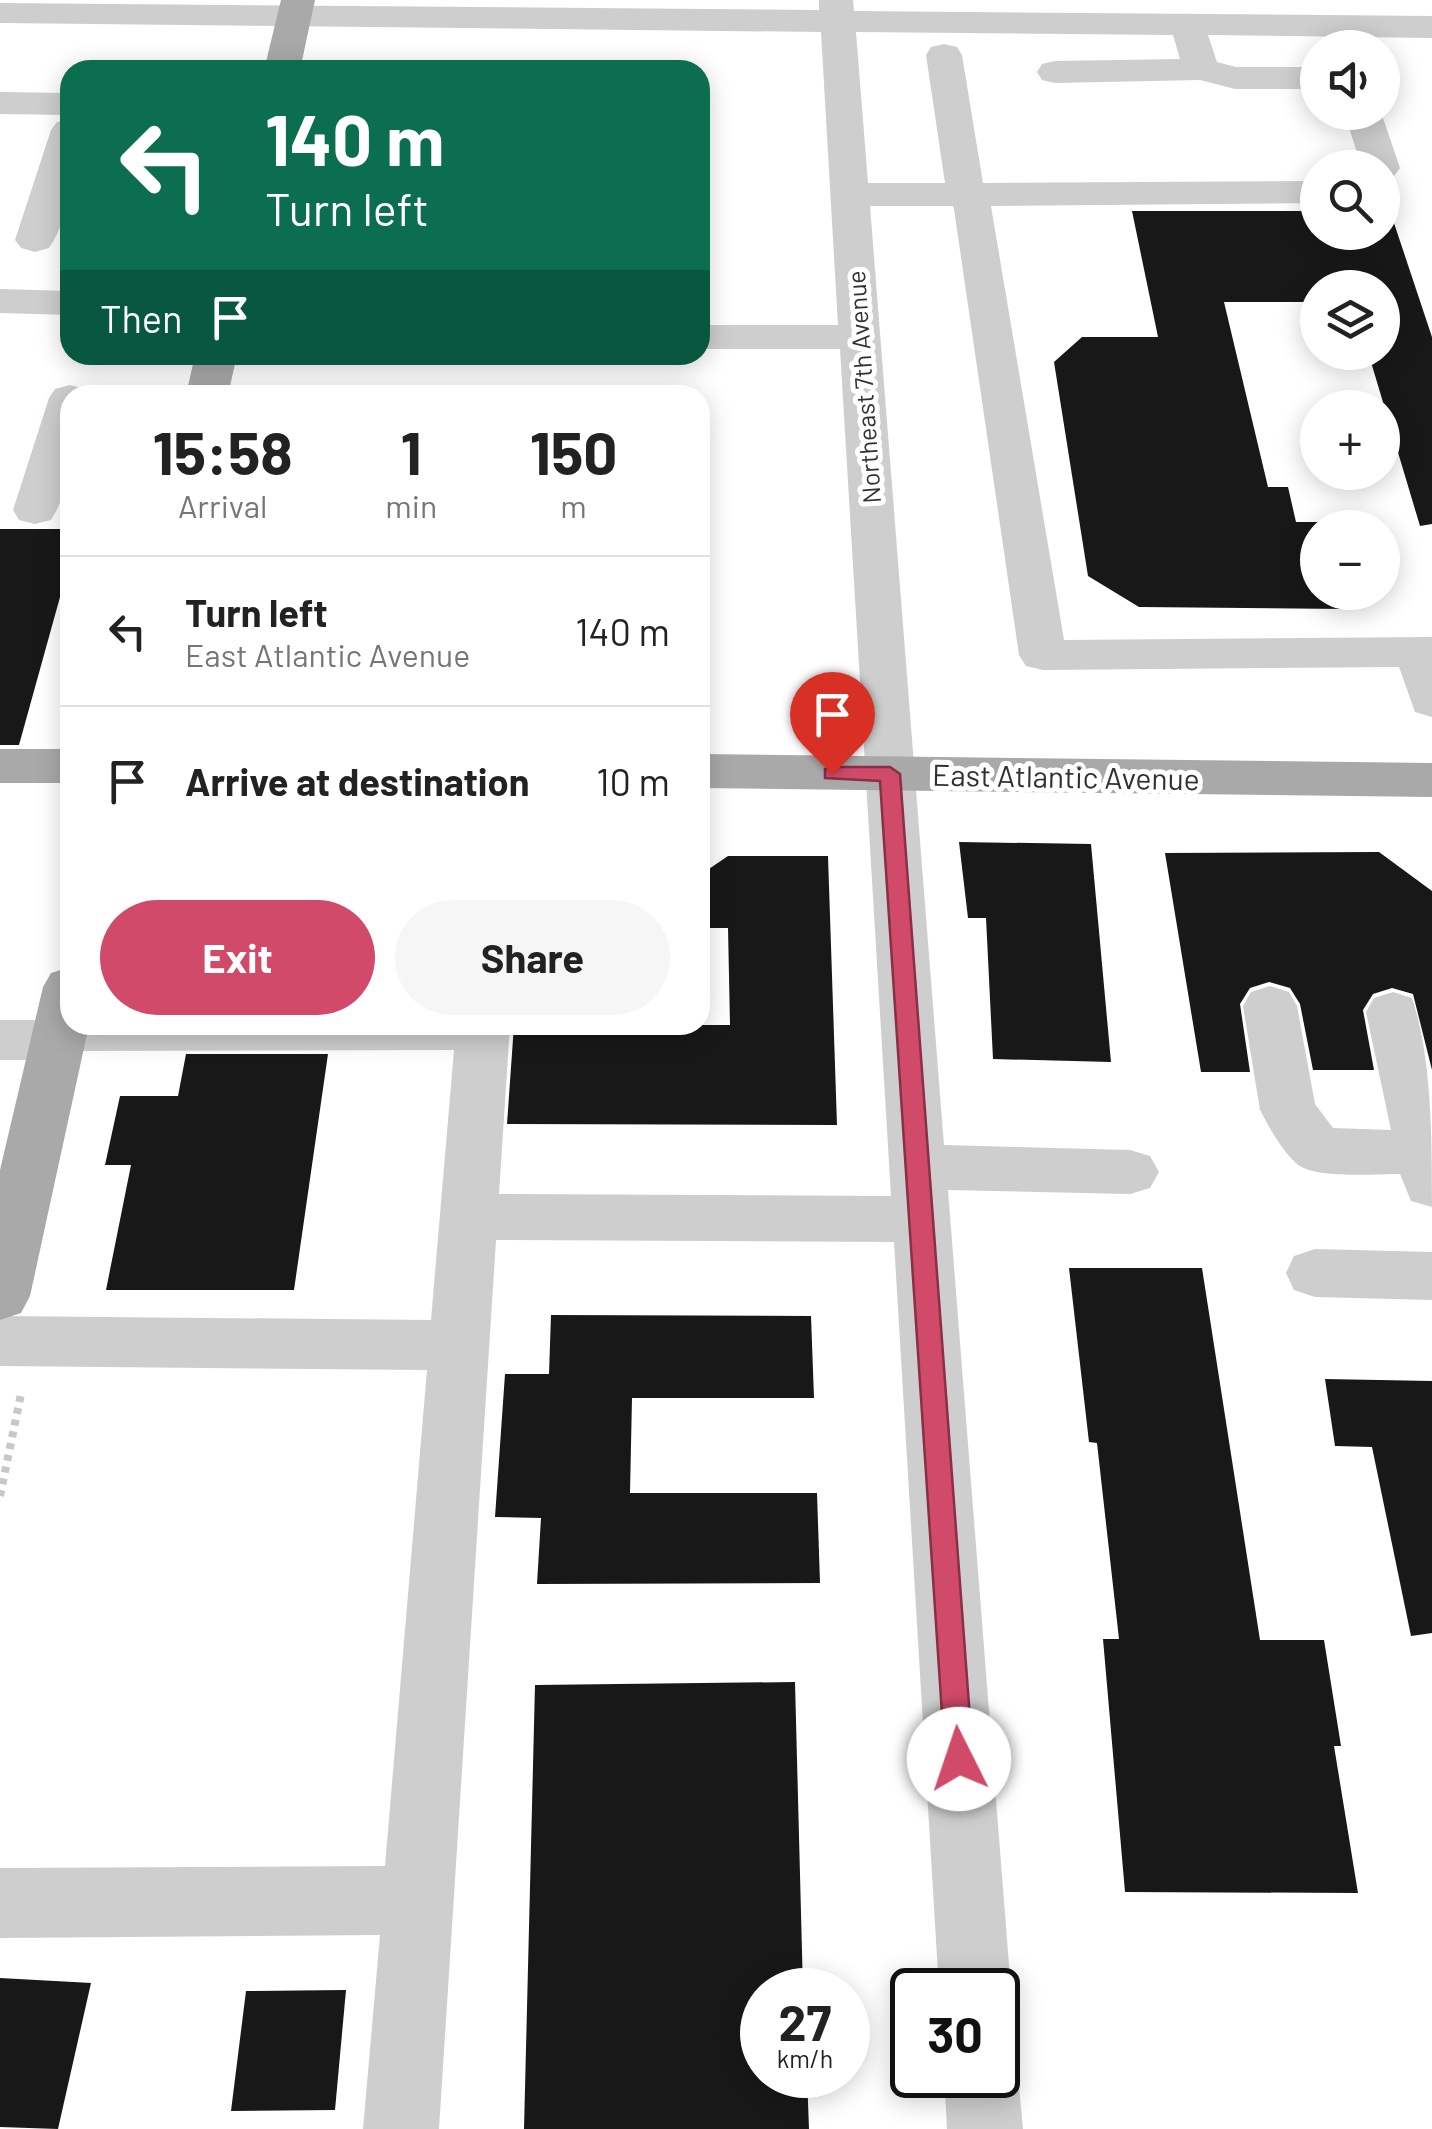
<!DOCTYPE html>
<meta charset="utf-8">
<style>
body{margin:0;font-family:Barlow,sans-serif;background:#f6f6f6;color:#222;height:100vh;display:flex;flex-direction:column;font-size:38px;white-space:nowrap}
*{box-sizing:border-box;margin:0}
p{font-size:32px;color:#767676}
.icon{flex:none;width:55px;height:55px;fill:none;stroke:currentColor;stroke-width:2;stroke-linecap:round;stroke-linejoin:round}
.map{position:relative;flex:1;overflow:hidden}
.drawer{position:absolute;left:60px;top:385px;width:650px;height:650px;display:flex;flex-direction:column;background:#fff;border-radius:30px;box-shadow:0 5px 25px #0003}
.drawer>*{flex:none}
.guide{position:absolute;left:60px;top:60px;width:650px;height:305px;border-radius:30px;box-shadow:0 5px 25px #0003;background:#0b6e4f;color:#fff;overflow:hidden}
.tools{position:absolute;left:1300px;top:30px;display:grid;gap:20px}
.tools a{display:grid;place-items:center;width:100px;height:100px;border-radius:50%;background:#fff;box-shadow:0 5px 25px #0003;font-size:50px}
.speed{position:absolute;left:740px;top:1968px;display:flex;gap:20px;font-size:50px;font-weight:700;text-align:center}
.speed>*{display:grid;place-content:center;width:130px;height:130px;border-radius:50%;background:#fff;box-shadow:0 5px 25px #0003;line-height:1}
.speed small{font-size:25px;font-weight:400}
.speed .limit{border:5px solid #111;border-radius:15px;background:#fff;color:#111}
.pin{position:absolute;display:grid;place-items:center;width:85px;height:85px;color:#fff;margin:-102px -42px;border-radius:50% 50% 50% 0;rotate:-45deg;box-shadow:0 0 10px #0007}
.pin .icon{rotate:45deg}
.me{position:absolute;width:110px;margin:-55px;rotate:356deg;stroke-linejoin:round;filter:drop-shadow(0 0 8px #0008)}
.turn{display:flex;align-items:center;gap:35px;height:210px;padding:0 40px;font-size:45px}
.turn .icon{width:130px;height:130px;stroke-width:2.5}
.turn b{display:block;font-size:70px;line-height:85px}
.then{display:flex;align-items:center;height:95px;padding:0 40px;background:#0003;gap:20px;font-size:38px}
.eta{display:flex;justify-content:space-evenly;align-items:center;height:170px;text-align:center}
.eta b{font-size:60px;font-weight:700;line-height:70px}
.button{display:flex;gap:20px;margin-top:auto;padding:20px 40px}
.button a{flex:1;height:115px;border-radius:60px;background:#d14a6a;color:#fff;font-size:40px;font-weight:700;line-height:115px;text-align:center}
.button a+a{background:#f6f6f6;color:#222}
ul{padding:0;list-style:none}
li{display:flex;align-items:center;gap:30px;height:150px;padding:0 40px;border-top:2px solid #e0e0e0}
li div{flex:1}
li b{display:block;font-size:38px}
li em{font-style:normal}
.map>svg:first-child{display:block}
.building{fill:#181818}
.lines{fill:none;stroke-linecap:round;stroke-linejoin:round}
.path{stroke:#c8c8c8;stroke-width:8;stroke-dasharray:6 6;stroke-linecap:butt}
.minor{fill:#cecece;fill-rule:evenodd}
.major{fill:#a9a9a9;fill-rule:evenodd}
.route{fill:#d14a6a;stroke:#883045;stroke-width:2.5}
.labels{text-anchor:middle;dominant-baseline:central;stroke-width:10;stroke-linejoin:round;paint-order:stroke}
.far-street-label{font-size:25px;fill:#313131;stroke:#fff}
.street-label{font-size:30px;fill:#313131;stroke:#fff}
</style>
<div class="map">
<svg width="1432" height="2129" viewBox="0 0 1432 2129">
<rect width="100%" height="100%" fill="#fff"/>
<!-- building -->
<g class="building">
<path d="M 1132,211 L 1318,211 L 1318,232 L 1382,232 L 1382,211 L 1390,211 L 1432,337 L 1432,524 L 1420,526 L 1368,352 L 1382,352 L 1382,288 L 1318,288 L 1318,302 L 1224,302 L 1268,487 L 1288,487 L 1296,522 L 1327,522 L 1328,528 L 1318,528 L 1318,592 L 1343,592 L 1347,609 L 1139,607 L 1088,576 L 1054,362 L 1082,337 L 1158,337 Z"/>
<path d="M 0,529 L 70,529 L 70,561 L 19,745 L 0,745 Z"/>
<path d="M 959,842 L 1091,844 L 1111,1062 L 993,1059 L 986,918 L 968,918 Z"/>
<path d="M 1379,852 L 1432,891 L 1432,1070 L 1413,994 L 1392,988 L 1373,994 L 1363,1010 L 1374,1070 L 1313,1070 L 1300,1004 L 1290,988 L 1269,982 L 1250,988 L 1240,1004 L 1250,1072 L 1201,1072 L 1165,853 Z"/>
<path d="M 728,856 L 828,856 L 837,1125 L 507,1124 L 514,1025 L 730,1025 L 728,928 L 700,928 L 700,875 Z"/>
<path d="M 186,1054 L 328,1054 L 294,1290 L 106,1290 L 131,1165 L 105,1165 L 120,1096 L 178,1096 Z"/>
<path d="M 1069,1268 L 1202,1268 L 1260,1640 L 1324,1640 L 1341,1746 L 1334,1746 L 1358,1893 L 1125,1892 L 1103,1639 L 1119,1639 L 1097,1443 L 1089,1442 Z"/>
<path d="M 551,1315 L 811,1316 L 814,1398 L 632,1398 L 630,1493 L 817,1493 L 820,1583 L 537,1584 L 541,1518 L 495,1517 L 505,1374 L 549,1374 Z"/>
<path d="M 1325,1379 L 1432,1381 L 1432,1633 L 1411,1636 L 1372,1447 L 1335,1446 Z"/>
<path d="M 795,1682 L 803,1990 L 762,1990 L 762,2075 L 807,2075 L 809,2129 L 524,2129 L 535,1685 Z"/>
<path d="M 0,1978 L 91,1983 L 58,2129 L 0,2127 Z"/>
<path d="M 346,1990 L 335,2110 L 231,2111 L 246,1991 Z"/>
</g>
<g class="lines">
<!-- path -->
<path class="path" d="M 0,1496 L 21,1394"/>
<!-- minor -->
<g class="minor">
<path d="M 819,0 L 853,0 L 854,11 L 1432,16 L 1432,38 L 1208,35 L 1217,62 L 1236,67 L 1318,67 L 1318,89 L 1235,89 L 1200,80 L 1055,83 L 1042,80 L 1037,72 L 1042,64 L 1055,61 L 1180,59 L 1173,35 L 856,32 L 868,183 L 945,183 L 926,55 L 931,47 L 944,44 L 957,47 L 962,55 L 983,183 L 1318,181 L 1318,203 L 991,206 L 1064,640 L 1432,637 L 1432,717 L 1415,712 L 1399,667 L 1043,670 L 1026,666 L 1019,655 L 954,209 L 953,206 L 870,206 L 944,1145 L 1130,1150 L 1150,1156 L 1159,1172 L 1150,1188 L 1130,1194 L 948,1190 L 1011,1990 L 998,2017 L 998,1990 L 939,1990 L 894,1242 L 496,1240 L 439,2129 L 363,2129 L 380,1935 L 0,1938 L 0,1868 L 385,1866 L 427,1370 L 0,1366 L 0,1316 L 431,1320 L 454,1050 L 79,1051 L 58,1060 L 0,1060 L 0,1020 L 39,1020 L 70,1011 L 70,1025 L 510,1025 L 499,1194 L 891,1196 L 840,349 L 700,349 L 700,325 L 838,325 L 821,32 L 0,23 L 0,3 L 819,10 Z"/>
<path d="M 0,92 L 70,93 L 70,115 L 0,114 Z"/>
<path d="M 1344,112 L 1381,112 L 1400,168 L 1394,176 L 1382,179 L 1382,168 L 1362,168 Z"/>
<path d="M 70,119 C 70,162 75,211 49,248 L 35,252 L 21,248 L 15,240 L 51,130 L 57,122 Z"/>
<path d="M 0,289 L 70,291 L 70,315 L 0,313 Z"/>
<path d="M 70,385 L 85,389 L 89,395 L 70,395 C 70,437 75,483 51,520 L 35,524 L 19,520 L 13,510 L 49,398 L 55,389 Z"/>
<path d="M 1270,986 L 1289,992 L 1297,1006 L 1315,1104 L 1333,1128 L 1391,1130 L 1366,1012 L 1374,998 L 1393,992 L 1412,998 C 1432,1057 1432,1141 1432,1207 L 1411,1201 L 1400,1174 C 1376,1174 1314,1179 1297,1164 C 1282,1151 1269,1127 1260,1110 L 1243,1006 L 1251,992 Z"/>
<path d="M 1315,1249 L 1432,1252 L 1432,1300 L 1315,1297 L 1294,1290 L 1286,1273 L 1294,1256 Z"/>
<path d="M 998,2045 L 1007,2049 L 1018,2075 L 1023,2129 L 947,2129 L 944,2075 L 998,2075 Z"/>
</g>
<!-- major -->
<g class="major">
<path d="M 281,0 L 315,0 L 300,70 L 264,70 Z"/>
<path d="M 195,355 L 237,355 L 228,395 L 186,395 Z"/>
<rect x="0" y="749" width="70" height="34"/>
<path d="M 700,754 L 1432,763 L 1432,797 L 700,788 Z"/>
<path d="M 70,967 L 70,1025 L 89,1025 L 30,1296 L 21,1313 L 0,1320 L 0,1170 L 43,987 L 51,973 Z"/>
</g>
</g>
<!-- route -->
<path class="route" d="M 832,767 L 890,767 L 900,774 L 973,1759 L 969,1768 L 959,1772 L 949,1768 L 945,1759 L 880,781 L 825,778 L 825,769 Z"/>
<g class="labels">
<!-- far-street labels -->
<g class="far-street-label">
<text transform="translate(863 387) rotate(-94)">Northeast 7th Avenue</text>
</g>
<!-- street labels -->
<g class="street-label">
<text transform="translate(1066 776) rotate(1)">East Atlantic Avenue</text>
</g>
</g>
</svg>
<div class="tools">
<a><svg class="icon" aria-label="sound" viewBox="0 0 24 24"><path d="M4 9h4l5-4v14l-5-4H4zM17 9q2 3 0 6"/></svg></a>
<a><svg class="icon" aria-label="search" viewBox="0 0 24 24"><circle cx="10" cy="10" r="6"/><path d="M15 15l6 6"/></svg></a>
<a><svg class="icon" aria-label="layers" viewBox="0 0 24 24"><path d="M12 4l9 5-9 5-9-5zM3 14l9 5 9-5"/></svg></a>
<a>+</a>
<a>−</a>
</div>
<div class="speed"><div>27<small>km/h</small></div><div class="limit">30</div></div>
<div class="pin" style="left:832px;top:774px;background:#d93025"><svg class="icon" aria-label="arrive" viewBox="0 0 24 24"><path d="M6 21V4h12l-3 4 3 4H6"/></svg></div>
<svg class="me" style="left:959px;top:1759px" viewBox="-20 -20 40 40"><circle r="19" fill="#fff"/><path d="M0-13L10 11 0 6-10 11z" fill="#d14a6a"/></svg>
<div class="guide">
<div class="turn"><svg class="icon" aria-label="left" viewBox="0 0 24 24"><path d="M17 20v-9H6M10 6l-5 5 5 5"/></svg><div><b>140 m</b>Turn left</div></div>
<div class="then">Then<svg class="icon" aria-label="arrive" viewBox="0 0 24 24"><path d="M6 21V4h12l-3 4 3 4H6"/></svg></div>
</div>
<section class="drawer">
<div class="eta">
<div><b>15:58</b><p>Arrival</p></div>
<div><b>1</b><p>min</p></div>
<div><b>150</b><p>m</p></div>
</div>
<ul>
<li><svg class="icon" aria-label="left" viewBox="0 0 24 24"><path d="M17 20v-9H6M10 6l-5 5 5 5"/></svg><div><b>Turn left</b><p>East Atlantic Avenue</p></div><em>140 m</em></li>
<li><svg class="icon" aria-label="arrive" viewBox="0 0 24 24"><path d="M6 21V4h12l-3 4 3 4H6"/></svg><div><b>Arrive at destination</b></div><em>10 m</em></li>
</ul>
<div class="button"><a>Exit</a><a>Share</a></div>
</section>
</div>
